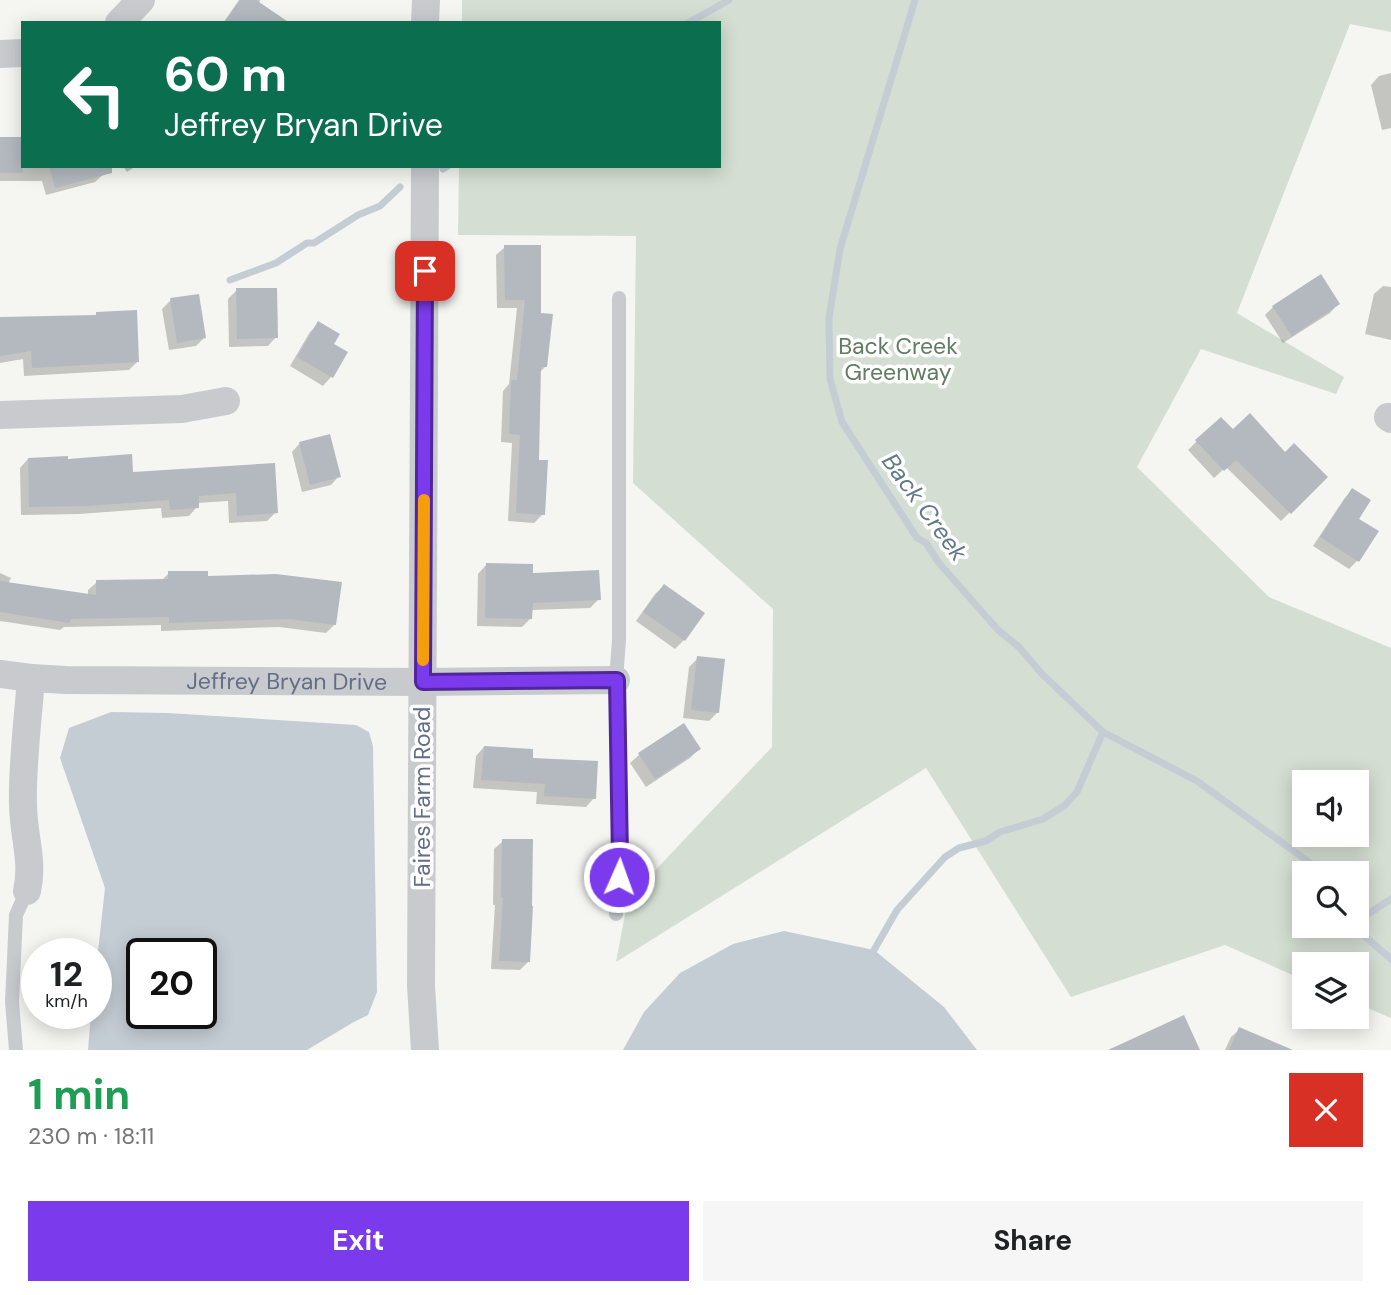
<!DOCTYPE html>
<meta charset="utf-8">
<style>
body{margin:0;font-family:"DM Sans",sans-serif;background:#f6f6f6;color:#202124;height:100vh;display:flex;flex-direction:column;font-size:26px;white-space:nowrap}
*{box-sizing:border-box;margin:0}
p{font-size:23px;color:#757577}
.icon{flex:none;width:38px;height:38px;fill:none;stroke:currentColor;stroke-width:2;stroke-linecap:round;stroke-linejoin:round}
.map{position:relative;height:1050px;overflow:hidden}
.side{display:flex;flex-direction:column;background:#fff;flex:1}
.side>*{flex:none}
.hud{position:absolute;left:21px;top:21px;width:700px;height:147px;border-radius:0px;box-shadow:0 4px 18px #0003;background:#0b6e4f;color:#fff;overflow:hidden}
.controls{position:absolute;left:1292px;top:770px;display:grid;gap:14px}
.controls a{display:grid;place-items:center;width:77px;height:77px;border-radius:0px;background:#fff;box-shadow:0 4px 18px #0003;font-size:35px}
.speed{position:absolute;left:21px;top:938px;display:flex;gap:14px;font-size:35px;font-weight:700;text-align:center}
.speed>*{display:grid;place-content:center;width:91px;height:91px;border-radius:50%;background:#fff;box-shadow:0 4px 18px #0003;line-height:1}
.speed small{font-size:18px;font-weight:400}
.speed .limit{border:4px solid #111;border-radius:10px;background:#fff;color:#111}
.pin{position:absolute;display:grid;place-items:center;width:60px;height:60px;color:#fff;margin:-30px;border-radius:14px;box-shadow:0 4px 10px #0006}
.me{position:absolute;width:77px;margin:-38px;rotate:2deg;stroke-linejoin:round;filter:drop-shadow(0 0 5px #0008)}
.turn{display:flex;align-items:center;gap:24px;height:147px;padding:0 28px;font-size:32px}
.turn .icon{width:91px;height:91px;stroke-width:2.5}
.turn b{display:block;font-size:49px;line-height:60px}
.round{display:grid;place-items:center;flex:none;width:74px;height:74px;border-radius:0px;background:#f6f6f6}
.headline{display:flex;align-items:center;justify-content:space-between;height:119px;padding:0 28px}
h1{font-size:42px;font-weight:700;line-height:52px;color:#1e9e55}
.primary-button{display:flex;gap:14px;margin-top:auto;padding:14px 28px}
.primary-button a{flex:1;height:80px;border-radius:0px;background:#7c3aed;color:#fff;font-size:28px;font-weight:700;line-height:80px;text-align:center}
.primary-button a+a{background:#f6f6f6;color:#202124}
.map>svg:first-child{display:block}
.green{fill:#d4ded2;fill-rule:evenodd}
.water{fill:#c5cdd4;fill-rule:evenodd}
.shadow{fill:#0003}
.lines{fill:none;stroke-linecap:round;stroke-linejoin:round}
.stream{stroke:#c5cdd4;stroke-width:7}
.building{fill:#b4b9c0}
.service{stroke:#c8cace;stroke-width:14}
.minor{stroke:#c8cace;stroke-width:28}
.route-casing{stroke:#51269a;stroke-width:18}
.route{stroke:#7c3aed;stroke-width:12}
.slow{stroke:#f59e0b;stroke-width:12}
.labels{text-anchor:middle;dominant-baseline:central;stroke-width:7;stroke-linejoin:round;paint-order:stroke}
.park-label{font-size:23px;fill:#617c61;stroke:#fff}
.street-label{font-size:23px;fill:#626e86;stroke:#fff}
.water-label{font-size:24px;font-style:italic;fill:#62778a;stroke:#fff}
</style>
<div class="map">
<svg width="1391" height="1050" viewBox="0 0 1391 1050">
<rect width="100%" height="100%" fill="#f5f6f2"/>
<!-- green -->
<path class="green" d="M 462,0 L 1391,0 L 1391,32 L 1350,24 L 1237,313 L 1344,377 L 1336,394 L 1201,349 L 1137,467 L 1269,597 L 1391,648 L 1391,1018 L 1356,1003 L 1356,964 L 1304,964 L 1304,980 L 1225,945 L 1071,997 L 926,768 L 616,962 L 628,899 L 772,747 L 773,609 L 633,483 L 636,236 L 458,235 L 459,166 L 719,166 L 719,23 L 462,23 ZM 1304,782 L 1356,782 L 1356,835 L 1304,835 ZM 1304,873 L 1356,873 L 1356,926 L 1304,926 Z"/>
<!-- water -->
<g class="water">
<path d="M 111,712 L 168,713 L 356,725 L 369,732 L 373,746 L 377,992 L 368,1015 L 352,1023 L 307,1050 L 88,1050 L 91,1013 L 96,1013 L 96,969 L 105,888 L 60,758 L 69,728 ZM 142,954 L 201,954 L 201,1013 L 142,1013 Z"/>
<path d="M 784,931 L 874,950 L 944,1007 L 977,1050 L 623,1050 L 644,1012 L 680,973 L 733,944 Z"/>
</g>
<!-- shadow -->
<g class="shadow">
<path d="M 239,0 L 260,0 L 259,4 L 265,23 L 223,23 Z"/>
<path d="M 1391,73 L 1391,128 L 1382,130 L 1371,85 L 1379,76 Z"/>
<path d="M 0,139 L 23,166 L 102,166 L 104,174 L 95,182 L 46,195 L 42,181 L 0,181 Z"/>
<path d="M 123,166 L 136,166 L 127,172 Z"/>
<path d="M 505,247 L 539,314 L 546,366 L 539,373 L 537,461 L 543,514 L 534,523 L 508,521 L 512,443 L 501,442 L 503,391 L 509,384 L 517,308 L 497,308 L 496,255 Z"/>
<path d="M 1383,286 L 1391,287 L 1391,340 L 1365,334 L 1374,294 Z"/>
<path d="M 237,290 L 276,337 L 268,346 L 229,347 L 228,299 Z"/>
<path d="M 171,300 L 205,337 L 196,346 L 169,350 L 162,309 Z"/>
<path d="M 1338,304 L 1330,313 L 1283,343 L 1265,315 L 1273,307 Z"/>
<path d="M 97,314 L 138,361 L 129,370 L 24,376 L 23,359 L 0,363 L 0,319 L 94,316 Z"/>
<path d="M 319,323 L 332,345 L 346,353 L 331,377 L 323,386 L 290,366 L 310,332 Z"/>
<path d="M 1232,432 L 1285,454 L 1325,477 L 1281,521 L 1226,467 L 1214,478 L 1188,450 L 1197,441 Z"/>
<path d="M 300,443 L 339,476 L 331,485 L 302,492 L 292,452 Z"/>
<path d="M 28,459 L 67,461 L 131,473 L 273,465 L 276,512 L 267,521 L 229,523 L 228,501 L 197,503 L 197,507 L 189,516 L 162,518 L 161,508 L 79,514 L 21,515 L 20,468 Z"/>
<path d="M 1352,490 L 1357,519 L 1358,560 L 1349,569 L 1313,546 L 1344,499 Z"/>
<path d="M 486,565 L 531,575 L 599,599 L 590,608 L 531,610 L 531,618 L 522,627 L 477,626 L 478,574 Z"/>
<path d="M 0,573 L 11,578 L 8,584 L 88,596 L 88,590 L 97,582 L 161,581 L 169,573 L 206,578 L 335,624 L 326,633 L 279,627 L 161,631 L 161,625 L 64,627 L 60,630 L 0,621 Z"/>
<path d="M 664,586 L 703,613 L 684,640 L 675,649 L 636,621 L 655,594 Z"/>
<path d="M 698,658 L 718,712 L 709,721 L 683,718 L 689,667 Z"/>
<path d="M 684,726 L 699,749 L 690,758 L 646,787 L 630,763 L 639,755 Z"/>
<path d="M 484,747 L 531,760 L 594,798 L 586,807 L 536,804 L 537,792 L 473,788 L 476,756 Z"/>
<path d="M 503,841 L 528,962 L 520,970 L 491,969 L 495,905 L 493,905 L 494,849 Z"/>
<path d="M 1240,1029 L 1289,1050 L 1225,1050 L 1231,1037 Z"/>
</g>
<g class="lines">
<!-- stream -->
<g class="stream">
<path d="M 915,0 L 840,249 L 829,318 L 830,379 L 842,422 L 917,538 L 926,543 L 939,563 L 998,630 L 1019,647 L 1042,674 L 1103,732 L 1197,781 L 1324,873"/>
<path d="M 688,23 L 729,0"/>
<path d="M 443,169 L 448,166"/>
<path d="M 230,280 L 276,263 L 307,243 L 314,243 L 358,215 L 380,206 L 400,187"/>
<path d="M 1356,922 L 1391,899"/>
<path d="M 1353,926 L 1391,959"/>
<path d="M 870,957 L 897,910 L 945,857 L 959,848 L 986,841 L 1000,832 L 1043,819 L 1065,805 L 1077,792 L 1103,732"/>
</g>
</g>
<!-- building -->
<g class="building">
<path d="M 240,0 L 256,0 L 290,23 L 224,23 Z"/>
<rect x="0" y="137" width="23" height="36"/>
<path d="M 49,166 L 112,166 L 112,173 L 55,188 Z"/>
<path d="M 504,245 L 541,245 L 541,313 L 553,314 L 547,367 L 541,367 L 539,460 L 548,460 L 545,515 L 516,513 L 520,435 L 509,434 L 511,380 L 517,380 L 525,300 L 505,300 Z"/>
<path d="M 1321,274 L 1340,304 L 1292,336 L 1272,306 Z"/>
<path d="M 236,288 L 277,288 L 278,338 L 237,339 Z"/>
<path d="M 199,294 L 206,338 L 177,343 L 170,298 Z"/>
<path d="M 137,310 L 139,362 L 32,368 L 31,351 L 0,356 L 0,317 L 96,315 L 96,312 Z"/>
<path d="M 318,321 L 340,334 L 334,344 L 348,352 L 333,378 L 297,357 Z"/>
<path d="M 1250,413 L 1285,452 L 1294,443 L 1328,477 L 1291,514 L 1236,460 L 1224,471 L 1195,440 L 1221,417 L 1233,429 Z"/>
<path d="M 330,434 L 341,477 L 310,485 L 299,442 Z"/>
<path d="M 132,454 L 133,472 L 275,463 L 278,513 L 237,516 L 236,493 L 199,496 L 199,508 L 170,510 L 169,500 L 88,506 L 29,507 L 28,458 L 68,456 L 68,459 Z"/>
<path d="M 1352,488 L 1371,500 L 1359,519 L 1379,531 L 1359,562 L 1320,537 Z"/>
<path d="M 486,563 L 533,564 L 533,573 L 599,570 L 601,600 L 533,603 L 532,619 L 485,618 Z"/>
<path d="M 168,571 L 208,571 L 208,576 L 276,574 L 342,582 L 336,625 L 288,619 L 169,623 L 169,617 L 71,619 L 70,623 L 0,612 L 0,581 L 96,595 L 96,580 L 168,579 Z"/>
<path d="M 664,584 L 705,613 L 685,641 L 643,612 Z"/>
<path d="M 697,656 L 725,659 L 719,713 L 691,710 Z"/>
<path d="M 684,723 L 701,749 L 655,779 L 638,753 Z"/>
<path d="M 484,746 L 533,749 L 533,758 L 598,761 L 596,799 L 544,796 L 545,784 L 481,780 Z"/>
<path d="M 502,839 L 533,839 L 532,906 L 533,906 L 530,962 L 499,961 L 503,897 L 501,897 Z"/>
<path d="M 1184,1015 L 1200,1050 L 1108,1050 Z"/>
<path d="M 1239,1027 L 1293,1050 L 1229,1050 Z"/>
</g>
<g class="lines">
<!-- service -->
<g class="service">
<path d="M 616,914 L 620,858 L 616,680 L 619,640 L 619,298"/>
<path d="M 16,1050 L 12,1002 L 16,915 L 27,891"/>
</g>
<!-- minor -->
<g class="minor">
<path d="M 119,23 L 141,0"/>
<path d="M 425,23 L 426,0"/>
<path d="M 0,54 L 23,53"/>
<path d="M 425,166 L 421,986 L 425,1050"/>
<path d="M 0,415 L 182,409 L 226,401"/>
<path d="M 1388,417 L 1391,419"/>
<path id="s1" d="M 0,674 L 31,678 L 66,680 L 423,682 L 616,680"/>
<path d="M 27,891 C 34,860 23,835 23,804 C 22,763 28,720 31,678"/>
</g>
</g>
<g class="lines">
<!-- route casing -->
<g class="route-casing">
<path id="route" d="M 425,271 L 423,682 L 617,680 L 620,858 L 619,877"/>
</g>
<!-- route -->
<use href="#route" class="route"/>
<!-- slow -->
<path class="slow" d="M 423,660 L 424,500"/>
</g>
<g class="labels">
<!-- park labels -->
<g class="park-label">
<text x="898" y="346">Back Creek<tspan x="898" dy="26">Greenway</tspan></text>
</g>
<!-- street labels -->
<g class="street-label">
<text stroke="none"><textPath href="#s1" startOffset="287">Jeffrey Bryan Drive</textPath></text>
<text transform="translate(422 797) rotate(-90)">Faires Farm Road</text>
</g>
<!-- water labels -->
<g class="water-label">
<text transform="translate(925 507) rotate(54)">Back Creek</text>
</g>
</g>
</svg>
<div class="controls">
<a><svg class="icon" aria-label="sound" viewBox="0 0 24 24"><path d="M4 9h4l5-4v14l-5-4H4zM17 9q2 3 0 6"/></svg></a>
<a><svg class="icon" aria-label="search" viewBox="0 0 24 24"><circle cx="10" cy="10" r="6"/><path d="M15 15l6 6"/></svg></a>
<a><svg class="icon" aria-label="layers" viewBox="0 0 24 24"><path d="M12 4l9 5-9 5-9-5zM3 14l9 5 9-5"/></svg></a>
</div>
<div class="speed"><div>12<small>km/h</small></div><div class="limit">20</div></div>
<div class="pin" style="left:425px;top:271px;background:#d93025"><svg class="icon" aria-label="arrive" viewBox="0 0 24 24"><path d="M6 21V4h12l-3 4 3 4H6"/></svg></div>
<svg class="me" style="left:619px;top:877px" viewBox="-20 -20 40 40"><circle r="17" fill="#7c3aed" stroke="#fff" stroke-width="3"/><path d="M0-11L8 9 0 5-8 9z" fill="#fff"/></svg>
<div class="hud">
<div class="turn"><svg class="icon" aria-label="left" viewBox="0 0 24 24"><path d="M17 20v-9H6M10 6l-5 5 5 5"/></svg><div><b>60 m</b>Jeffrey Bryan Drive</div></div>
</div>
</div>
<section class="side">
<div class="headline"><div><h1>1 min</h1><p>230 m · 18:11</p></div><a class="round" style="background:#d93025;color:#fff"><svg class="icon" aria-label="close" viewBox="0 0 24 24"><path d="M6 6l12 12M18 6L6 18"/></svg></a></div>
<div class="primary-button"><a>Exit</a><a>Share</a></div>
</section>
